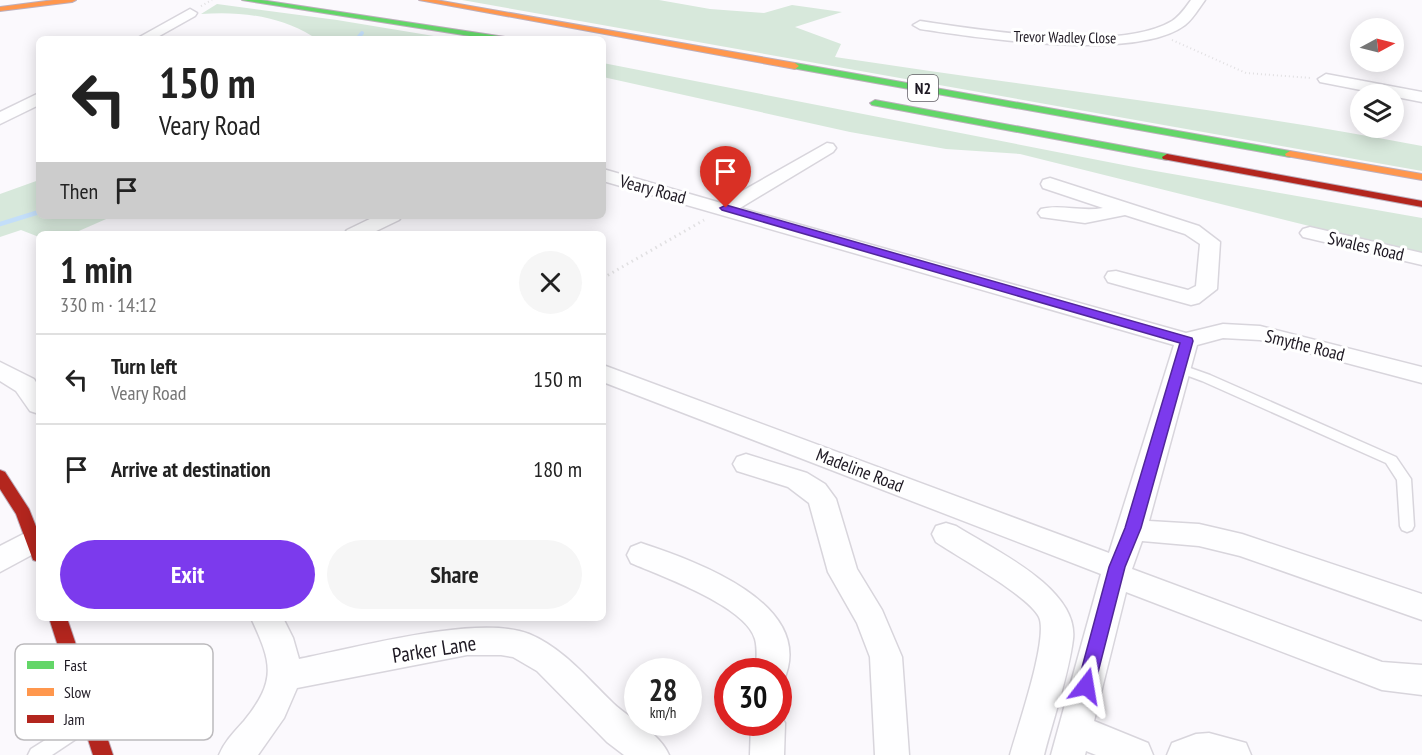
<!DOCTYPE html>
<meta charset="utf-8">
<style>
body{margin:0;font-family:"PT Sans Narrow",sans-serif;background:#f6f6f6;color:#222;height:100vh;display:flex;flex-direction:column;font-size:22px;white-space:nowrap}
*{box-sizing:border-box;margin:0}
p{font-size:20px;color:#767676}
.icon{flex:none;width:33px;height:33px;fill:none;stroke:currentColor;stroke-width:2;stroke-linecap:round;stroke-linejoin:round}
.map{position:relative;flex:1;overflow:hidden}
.panel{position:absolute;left:36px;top:231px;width:570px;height:390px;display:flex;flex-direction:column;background:#fff;border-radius:9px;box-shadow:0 3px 15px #0003}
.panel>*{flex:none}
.guide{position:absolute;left:36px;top:36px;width:570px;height:183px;border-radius:9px;box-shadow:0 3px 15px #0003;background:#fff;color:#222;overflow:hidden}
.needle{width:39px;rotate:83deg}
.tools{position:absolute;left:1350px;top:18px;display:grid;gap:12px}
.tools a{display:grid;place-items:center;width:54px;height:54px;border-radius:50%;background:#fff;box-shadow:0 3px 15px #0003;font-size:30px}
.speed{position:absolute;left:624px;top:658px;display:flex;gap:12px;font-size:30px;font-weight:700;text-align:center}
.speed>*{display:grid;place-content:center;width:78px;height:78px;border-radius:50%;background:#fff;box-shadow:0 3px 15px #0003;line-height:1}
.speed small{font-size:15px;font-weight:400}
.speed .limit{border:9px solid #d22;background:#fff;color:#111}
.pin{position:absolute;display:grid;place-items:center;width:51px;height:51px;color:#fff;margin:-62px -26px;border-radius:50% 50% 50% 0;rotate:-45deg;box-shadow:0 0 6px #0007}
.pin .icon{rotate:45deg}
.me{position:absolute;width:66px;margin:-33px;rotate:14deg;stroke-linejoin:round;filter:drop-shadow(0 0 4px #0008)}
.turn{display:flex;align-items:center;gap:21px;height:126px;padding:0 24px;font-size:27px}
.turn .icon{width:78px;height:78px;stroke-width:2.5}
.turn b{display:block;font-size:42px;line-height:51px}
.then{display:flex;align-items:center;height:57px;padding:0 24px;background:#0003;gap:12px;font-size:22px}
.round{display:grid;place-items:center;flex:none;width:63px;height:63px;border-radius:32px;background:#f6f6f6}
.overview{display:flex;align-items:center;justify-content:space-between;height:102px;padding:0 24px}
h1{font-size:36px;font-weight:800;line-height:45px}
.primary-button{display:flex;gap:12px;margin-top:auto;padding:12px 24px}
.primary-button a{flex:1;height:69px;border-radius:36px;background:#7c3aed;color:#fff;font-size:24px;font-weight:800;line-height:69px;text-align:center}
.primary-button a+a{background:#f6f6f6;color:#222}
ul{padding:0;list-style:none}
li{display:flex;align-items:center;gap:18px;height:90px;padding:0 24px;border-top:2px solid #e0e0e0}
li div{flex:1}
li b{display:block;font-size:22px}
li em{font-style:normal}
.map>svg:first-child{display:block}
.green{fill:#d7e8db}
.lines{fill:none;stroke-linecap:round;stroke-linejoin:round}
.stream-far1{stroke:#c3def9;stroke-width:4}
.stream{stroke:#c3def9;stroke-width:4.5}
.lane-casing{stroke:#d8d5dc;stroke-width:3}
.street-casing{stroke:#d8d5dc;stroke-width:3}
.fast-casing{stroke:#bdafbd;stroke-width:2}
.slow-casing{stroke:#bdafbd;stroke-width:2}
.jam-casing{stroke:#bdafbd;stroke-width:2}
.path-far1{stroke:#e1e0e2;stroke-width:2;stroke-dasharray:1 3;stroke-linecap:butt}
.path{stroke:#e1e0e2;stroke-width:3;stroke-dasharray:1.5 4;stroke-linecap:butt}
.lane{fill:#fefeff;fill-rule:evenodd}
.street{fill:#fefeff;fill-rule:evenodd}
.fast{fill:#63d668;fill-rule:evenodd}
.slow{fill:#ff974d;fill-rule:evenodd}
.jam{fill:#b3261e;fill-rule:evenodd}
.route{fill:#7c3aed;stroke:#51269a;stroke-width:1.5}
.labels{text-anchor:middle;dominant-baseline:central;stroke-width:6;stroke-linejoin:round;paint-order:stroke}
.far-street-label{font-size:15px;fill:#1e1923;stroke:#fff}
.shield{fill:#fff;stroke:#625e65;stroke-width:1.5}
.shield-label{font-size:16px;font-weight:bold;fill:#1e1923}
.street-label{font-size:18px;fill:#1e1923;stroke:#fff}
.near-street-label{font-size:21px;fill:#1e1923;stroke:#fff}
.key{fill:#fff;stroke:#bcbabd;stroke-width:1.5}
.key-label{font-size:16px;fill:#1e1923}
</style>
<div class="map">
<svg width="1422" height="755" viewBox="0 0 1422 755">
<rect width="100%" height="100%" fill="#fbf9fd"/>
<!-- green -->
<g class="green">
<path d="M 462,0 L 659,0 L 710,9 L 764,13 L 792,5 L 842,12 L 795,27 L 841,44 L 835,57 C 1031,87 1228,109 1422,146 L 1422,171 Z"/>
<path d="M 217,4 L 337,20 L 452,39 L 310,39 L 312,36 C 279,16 240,11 201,14 Z"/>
<path d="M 603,63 L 1144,169 L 1422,218 L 1422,254 L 1020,154 L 946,149 L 850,132 L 603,77 Z"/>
<path d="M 39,180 L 39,216 L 113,216 L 72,234 L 39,234 L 39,237 L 21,230 L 0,237 L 0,194 Z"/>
</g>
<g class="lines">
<!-- stream-far1 -->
<path class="stream-far1" d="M 357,39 L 362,33"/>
<!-- stream -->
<path class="stream" d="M 0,224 L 39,212"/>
<!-- lane casing -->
<g class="lane-casing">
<g id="lane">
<path d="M 1179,364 L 1210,375 L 1396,457 L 1411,479 L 1414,526 L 1412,530 L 1407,532 L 1402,530 L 1400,526 L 1397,480 L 1386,463 L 1202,381 L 1175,371 L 1173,368 Z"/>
<path d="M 85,715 L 91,717 L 93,723 L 91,729 L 52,755 L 28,755 L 31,749 Z"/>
</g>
</g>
<!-- street casing -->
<g class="street-casing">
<g id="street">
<path d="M 1191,0 L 1205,0 C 1199,8 1193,19 1185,25 C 1136,62 979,38 920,29 L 913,25 L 920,21 C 982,30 1118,53 1172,21 C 1180,16 1186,7 1191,0 Z"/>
<path d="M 190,9 L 197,13 L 195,16 L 154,39 L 136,39 Z"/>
<path d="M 1326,74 L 1422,92 L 1422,102 L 1320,82 L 1318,79 Z"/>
<path d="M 39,93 L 39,105 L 0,124 L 0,112 Z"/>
<path d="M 827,143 L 833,144 L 836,148 L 833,152 L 740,208 L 1186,333 L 1223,324 L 1260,326 L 1422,367 L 1422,383 L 1260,340 L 1223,338 L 1197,345 L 1149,521 L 1199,524 L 1242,534 L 1422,594 L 1422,620 L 1240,556 L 1199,546 L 1142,541 L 1132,569 L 1382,662 L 1422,665 L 1422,695 L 1382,690 L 1126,592 L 1094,721 L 1148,743 L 1153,755 L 1096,755 L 1086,751 L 1085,755 L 1051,755 L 1101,574 L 603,382 L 603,365 L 1109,553 L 1174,345 L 603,181 L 603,169 L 721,203 Z"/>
<path d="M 1050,178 L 1199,226 L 1220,242 L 1217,289 L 1199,303 L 1191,305 L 1108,282 L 1105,277 L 1108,272 L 1116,271 L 1188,290 L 1196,286 L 1200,244 L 1185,234 L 1125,215 L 1085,223 L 1041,217 L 1038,213 L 1041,209 C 1060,204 1081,212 1103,208 L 1043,188 L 1041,184 L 1043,180 Z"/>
<path d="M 376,216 L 402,216 L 399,220 L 370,234 L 344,234 L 347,230 Z"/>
<path d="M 1310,227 L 1422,253 L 1422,265 L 1303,237 L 1300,233 L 1303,229 Z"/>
<path d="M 0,362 L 34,379 L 39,387 L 39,414 L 30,411 L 16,391 L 0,381 Z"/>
<path d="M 746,454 L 807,473 L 825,484 L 836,499 L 857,569 L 882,610 L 902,657 L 909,755 L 875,755 L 870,657 L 857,623 L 828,572 L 809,503 L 788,487 L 737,471 L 733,464 L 737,457 Z"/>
<path d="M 946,523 L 956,526 C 992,549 1079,588 1073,639 C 1069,673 1053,720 1044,755 L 1010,755 C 1017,729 1049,638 1039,617 C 1029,596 958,557 936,542 L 932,534 L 936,526 Z"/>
<path d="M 35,528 L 39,529 L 39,551 L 0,572 L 0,546 Z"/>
<path d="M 641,543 C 695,561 819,604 783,682 L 778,684 L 778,672 L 756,672 C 756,662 758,650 755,639 C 746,606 661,576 631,563 L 627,555 L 631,547 Z"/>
<path d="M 251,618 L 283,618 L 293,638 L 299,659 C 356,648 478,614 529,634 C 563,648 587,678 613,703 C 631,720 660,733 669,755 L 624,755 L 607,742 L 537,671 L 513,657 L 501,655 L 467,655 L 297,688 L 284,718 L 258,755 L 219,755 C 225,741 234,732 244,721 C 277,680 272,663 251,618 Z"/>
<path d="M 778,711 L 785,723 L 784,755 L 750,755 L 751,723 L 778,723 Z"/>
<path d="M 1209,733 L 1246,743 L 1251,755 L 1167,755 L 1172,743 L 1196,734 Z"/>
</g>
</g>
<!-- fast casing -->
<g class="fast-casing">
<g id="fast">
<path d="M 242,0 L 261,0 L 505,37 L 509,39 L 489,39 Z"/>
<path d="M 795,63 L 1290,151 L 1295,154 L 1290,157 L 792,68 L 792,64 Z"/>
<path d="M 875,100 L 1167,154 L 1172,157 L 1167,160 L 872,105 L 870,103 Z"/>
</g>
</g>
<!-- slow casing -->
<g class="slow-casing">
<g id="slow">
<path d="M 54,0 L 76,0 L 72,2 L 0,11 L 0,7 Z"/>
<path d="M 419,0 L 436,0 L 795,63 L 799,66 L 795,69 Z"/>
<path d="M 1290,151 L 1422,174 L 1422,180 L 1286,156 L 1285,154 Z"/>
</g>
</g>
<!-- jam casing -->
<g class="jam-casing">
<g id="jam">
<path d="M 1167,154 L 1422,201 L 1422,207 L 1163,159 L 1162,157 Z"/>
<path d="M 0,470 L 5,472 L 29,509 L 39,534 L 39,562 L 33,560 L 16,514 L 0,489 Z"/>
<path d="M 49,618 L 67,618 L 113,755 L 93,755 Z"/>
</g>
</g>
<!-- path-far1 -->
<g class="path-far1">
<path d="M 201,6 L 212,0"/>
<path d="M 1172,40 L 1246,73 L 1311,78"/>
</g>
<!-- path -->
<path class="path" d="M 603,278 L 704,220"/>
<!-- lane -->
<use href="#lane" class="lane"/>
<!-- street -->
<use href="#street" class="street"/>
<!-- fast -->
<use href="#fast" class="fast"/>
<!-- slow -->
<use href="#slow" class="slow"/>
<!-- jam -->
<use href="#jam" class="jam"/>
</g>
<!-- route -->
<path class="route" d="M 726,205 L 1192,338 L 1193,341 L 1141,528 L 1125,567 L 1093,692 L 1086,694 L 1080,692 L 1077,686 L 1109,567 L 1125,528 L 1180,343 L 722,210 L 720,208 Z"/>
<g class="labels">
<!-- far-street labels -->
<g class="far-street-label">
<text transform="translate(1065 37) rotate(1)">Trevor Wadley Close</text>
</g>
<!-- shield labels -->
<rect class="shield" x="908" y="75" width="30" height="26" rx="4.5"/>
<g class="shield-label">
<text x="923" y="88">N2</text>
</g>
<!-- street labels -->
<g class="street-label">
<text transform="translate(653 189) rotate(15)">Veary Road</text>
<text transform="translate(1366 246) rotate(13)">Swales Road</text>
<text transform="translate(1305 345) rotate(14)">Smythe Road</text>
<text transform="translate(860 470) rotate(21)">Madeline Road</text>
</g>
<!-- near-street labels -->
<g class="near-street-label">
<text transform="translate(434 649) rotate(-9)">Parker Lane</text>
</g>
</g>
<!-- legend -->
<rect x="15" y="644" width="198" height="96" rx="9" class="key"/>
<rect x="27" y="661" width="27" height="8" fill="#63d668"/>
<rect x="27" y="688" width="27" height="8" fill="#ff974d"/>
<rect x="27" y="715" width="27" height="8" fill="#b3261e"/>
<g class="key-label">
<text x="64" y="671">Fast</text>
<text x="64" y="698">Slow</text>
<text x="64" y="725">Jam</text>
</g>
</svg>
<div class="tools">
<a><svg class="needle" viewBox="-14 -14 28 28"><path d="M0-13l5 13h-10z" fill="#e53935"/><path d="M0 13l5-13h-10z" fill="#767676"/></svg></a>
<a><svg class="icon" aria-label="layers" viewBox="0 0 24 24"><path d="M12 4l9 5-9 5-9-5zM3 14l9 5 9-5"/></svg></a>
</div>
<div class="speed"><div>28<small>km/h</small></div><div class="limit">30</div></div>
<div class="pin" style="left:726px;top:208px;background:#d93025"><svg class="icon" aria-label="arrive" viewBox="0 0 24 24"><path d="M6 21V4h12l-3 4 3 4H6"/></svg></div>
<svg class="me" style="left:1086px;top:686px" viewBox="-20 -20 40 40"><path d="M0-17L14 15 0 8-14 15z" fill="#7c3aed" stroke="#fff" stroke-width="4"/></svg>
<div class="guide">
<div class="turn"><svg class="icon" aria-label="left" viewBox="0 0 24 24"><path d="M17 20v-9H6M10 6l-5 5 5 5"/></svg><div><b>150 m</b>Veary Road</div></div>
<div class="then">Then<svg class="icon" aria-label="arrive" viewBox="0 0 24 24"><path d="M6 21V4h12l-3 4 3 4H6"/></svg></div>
</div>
<section class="panel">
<div class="overview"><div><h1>1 min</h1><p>330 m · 14:12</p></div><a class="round"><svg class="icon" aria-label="close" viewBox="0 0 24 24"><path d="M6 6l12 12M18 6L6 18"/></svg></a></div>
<ul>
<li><svg class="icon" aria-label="left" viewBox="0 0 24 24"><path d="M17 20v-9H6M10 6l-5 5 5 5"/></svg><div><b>Turn left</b><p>Veary Road</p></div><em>150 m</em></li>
<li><svg class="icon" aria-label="arrive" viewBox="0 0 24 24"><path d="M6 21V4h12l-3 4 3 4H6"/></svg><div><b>Arrive at destination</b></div><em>180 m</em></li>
</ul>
<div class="primary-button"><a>Exit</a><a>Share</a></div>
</section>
</div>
